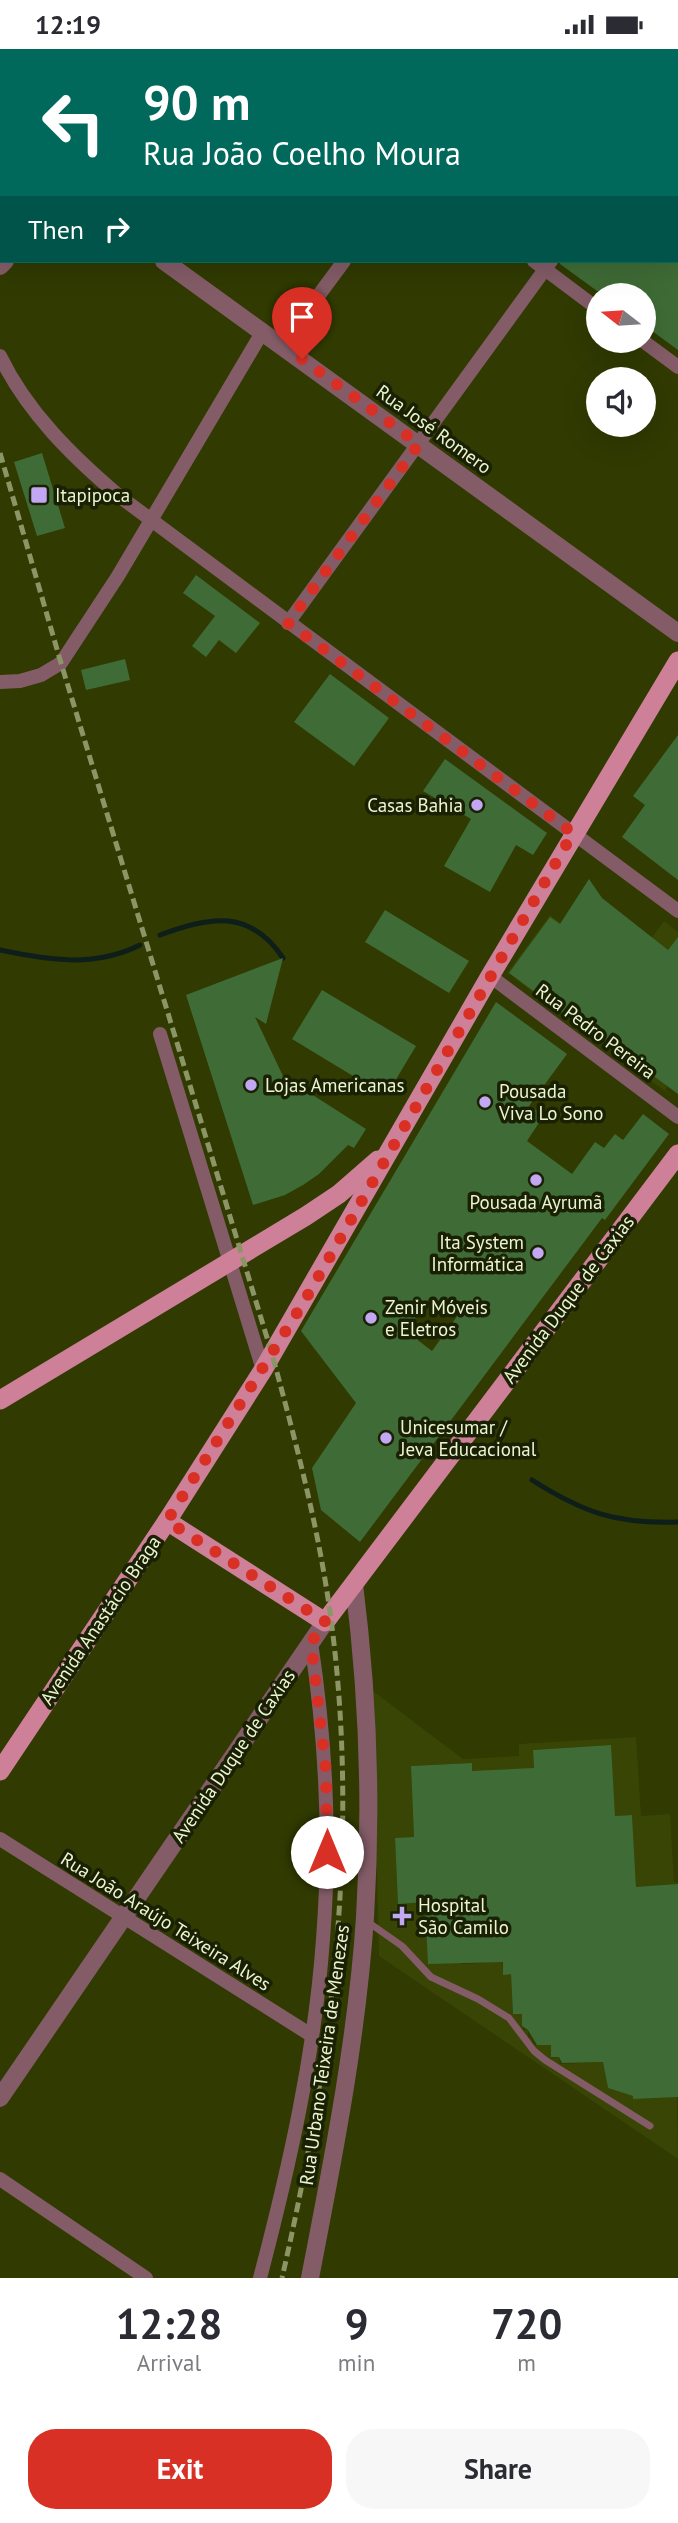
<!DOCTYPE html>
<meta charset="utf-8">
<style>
body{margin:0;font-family:"PT Sans",sans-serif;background:#f7f7f7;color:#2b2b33;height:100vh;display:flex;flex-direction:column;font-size:26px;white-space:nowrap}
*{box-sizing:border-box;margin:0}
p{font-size:23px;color:#7c7c81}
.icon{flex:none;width:38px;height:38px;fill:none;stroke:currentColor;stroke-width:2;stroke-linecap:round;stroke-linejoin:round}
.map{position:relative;height:2229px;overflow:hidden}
.sheet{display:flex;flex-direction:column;background:#fff;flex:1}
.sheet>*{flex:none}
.hud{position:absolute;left:0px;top:0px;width:679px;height:214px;box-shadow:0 7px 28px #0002;background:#00695c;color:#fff;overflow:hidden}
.needle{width:46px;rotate:287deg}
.fabs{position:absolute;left:586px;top:234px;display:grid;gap:14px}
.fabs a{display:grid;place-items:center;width:70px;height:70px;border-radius:50%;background:#fff;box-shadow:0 7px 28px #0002;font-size:35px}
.pin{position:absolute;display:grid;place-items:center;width:60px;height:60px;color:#fff;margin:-72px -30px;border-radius:50% 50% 50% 0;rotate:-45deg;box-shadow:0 0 7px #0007}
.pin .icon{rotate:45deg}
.me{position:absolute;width:77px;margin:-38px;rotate:0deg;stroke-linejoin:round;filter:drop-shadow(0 0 5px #0008)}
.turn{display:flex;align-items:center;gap:24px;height:147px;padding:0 28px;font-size:32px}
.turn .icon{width:91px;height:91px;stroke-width:2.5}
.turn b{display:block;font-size:49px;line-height:60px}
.then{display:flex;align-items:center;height:66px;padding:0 28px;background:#0003;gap:14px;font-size:26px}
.eta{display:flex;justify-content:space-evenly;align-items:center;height:119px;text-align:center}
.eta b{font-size:42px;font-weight:800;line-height:49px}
.action{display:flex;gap:14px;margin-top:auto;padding:14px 28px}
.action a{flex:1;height:80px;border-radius:28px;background:#d93025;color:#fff;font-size:28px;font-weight:800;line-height:80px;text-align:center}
.action a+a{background:#f7f7f7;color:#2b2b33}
.status{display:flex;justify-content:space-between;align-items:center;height:49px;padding:0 35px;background:#fff;direction:ltr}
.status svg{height:19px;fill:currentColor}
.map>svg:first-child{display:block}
.built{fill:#394504;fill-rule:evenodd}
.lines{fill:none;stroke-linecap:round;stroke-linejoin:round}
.stream{stroke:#0d1e1b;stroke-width:5}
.building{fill:#3f6c36;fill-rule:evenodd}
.service{stroke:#835c67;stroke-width:7}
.minor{stroke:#835c67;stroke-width:14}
.tertiary{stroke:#835c67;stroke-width:18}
.secondary{stroke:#ae7183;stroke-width:19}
.primary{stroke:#ce8098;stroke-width:19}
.rail{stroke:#8b9566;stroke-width:5;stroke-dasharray:10 5;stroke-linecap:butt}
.route{stroke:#d93025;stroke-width:12;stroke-dasharray:0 21.6}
.poi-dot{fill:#c2a7f2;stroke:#192003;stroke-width:2.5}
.labels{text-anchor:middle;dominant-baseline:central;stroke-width:7;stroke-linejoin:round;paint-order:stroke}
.street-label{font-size:19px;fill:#ebf5d1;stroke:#192003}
.poi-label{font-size:19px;fill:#ebf5d1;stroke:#192003;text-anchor:start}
</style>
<div class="status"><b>12:19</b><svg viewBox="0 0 49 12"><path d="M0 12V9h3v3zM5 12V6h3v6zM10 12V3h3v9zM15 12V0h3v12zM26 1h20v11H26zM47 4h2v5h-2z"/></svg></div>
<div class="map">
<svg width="678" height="2229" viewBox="0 0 678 2229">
<rect width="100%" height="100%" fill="#303a01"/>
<!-- built -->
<g class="built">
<path d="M 550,866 L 626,923 L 664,872 L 678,883 L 678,888 L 668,901 L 573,968 L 667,1037 L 665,1041 L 678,1052 L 507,924 ZM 550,868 L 610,912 L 568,968 L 509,925 Z"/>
<path d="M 373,1642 L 463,1710 L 519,1707 L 519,1695 L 636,1688 L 641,1767 L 670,1765 L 674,1833 L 678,1833 L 640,1906 L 632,1766 L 615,1767 L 610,1696 L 533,1701 L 539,1823 L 472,1722 L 471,1714 L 411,1717 L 414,1788 L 395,1790 L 398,1854 L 425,1853 L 462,1915 L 482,1914 L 480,1881 L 501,1879 L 503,1925 L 511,1925 L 513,1965 L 522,1965 L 523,1981 L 528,1981 L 528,1989 L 531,1989 L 533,1996 L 551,1996 L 552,2009 L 559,2008 L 560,2015 L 603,2013 L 608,2039 L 633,2047 L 633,2050 L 677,2048 L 678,2110 L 379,1907 Z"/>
</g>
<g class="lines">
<!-- stream -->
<g class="stream">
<path d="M 160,886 C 210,867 250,860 283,909"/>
<path d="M 0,901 C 48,911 94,919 140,896"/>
<path d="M 532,1431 C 584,1464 616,1475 678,1473"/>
</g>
</g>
<!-- building -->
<g class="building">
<path d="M 560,212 L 678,212 L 678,301 L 644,276 L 644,247 L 604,247 L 560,215 Z"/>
<path d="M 42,404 L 65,479 L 37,487 L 14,413 Z"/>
<path d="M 196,526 L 260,574 L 236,604 L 219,591 L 206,608 L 192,597 L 215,567 L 183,544 Z"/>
<path d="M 125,610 L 130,631 L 86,641 L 81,621 Z"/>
<path d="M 330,625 L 389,669 L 354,717 L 294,673 Z"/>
<path d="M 678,686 L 678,831 L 622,788 L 645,756 L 633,747 Z"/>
<path d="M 445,710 L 547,784 L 533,806 L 516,796 L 490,843 L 444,817 L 471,770 L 423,742 Z"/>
<path d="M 589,830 L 602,849 L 668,901 L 678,888 L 678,1045 L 570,966 L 568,968 L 509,924 L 550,868 L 560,875 Z"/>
<path d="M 385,861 L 469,912 L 449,944 L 365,893 Z"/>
<path d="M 283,909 L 266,975 L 255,968 L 283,1027 L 366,1080 L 354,1099 L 348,1096 L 319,1125 L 303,1136 L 285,1146 L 253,1156 L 186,946 Z"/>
<path d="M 322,941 L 416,997 L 386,1047 L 292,990 Z"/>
<path d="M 496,953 L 567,1005 L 529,1057 L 544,1066 L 527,1092 L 572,1125 L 595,1093 L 604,1099 L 615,1085 L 623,1091 L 643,1065 L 669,1085 L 605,1171 L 602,1169 L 360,1493 L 321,1461 L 312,1419 L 356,1354 L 301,1282 ZM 430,1248 L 458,1266 L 432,1302 L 406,1282 Z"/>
<path d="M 611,1696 L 615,1767 L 632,1766 L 636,1838 L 678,1835 L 678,2048 L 633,2050 L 633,2047 L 608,2039 L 603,2013 L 562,2014 L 559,2008 L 551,2008 L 551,1996 L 537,1996 L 528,1981 L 522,1977 L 522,1965 L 513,1965 L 511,1925 L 503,1926 L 503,1913 L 428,1915 L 425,1853 L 398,1855 L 395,1789 L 414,1788 L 411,1717 L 472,1714 L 472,1722 L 534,1719 L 533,1701 Z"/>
</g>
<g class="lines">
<!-- service -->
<path class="service" d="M 365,1871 L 402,1897 L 431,1928 L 478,1950 L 509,1969 L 534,2002 L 545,2011 L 650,2077"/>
<!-- minor -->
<g class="minor">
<path d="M 246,0 L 249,2"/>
<path d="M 497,2 L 498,0"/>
<path d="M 677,37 L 678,36"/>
<path d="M 534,212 L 598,260"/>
<path d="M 643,292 L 678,318"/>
<path d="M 282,296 L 344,212"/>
<path d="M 0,307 C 27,363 72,407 119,447 L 678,862"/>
<path d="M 288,574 L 551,212"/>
<path d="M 0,633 L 20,632 L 41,626 L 61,614 L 118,527 L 263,282"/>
<path d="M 490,927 L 678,1068"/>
<path d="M 160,985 L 263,1321"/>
<path d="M 0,1790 L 311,1986"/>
<path d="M 0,2130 L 146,2229"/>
<path d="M 260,2229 C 289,2119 315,2004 323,1890 C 331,1790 326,1692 311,1593"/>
</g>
<!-- tertiary -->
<g class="tertiary">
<path d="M 0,94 L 2,96"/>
<path d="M 164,212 L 678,584"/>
<path d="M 0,217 L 5,212"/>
<path d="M 0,2049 L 325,1573"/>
<path d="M 310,2229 C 333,2110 357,1990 365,1868 C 372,1757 368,1646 354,1535"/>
</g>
<!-- secondary -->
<g class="secondary">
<path d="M 567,0 L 569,2"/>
<path d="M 677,83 L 678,83"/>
</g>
<!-- primary -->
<g class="primary">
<path d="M 0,1351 L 306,1167 L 339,1145 L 378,1111"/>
<path d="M 167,1472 L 325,1573 L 678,1105"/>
<path d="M 0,1722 L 167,1472 L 263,1321 L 490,927 L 678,612"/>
</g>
<!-- rail -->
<path class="rail" d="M 0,404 L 61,614 L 272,1305 C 295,1390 318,1476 330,1563 C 361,1786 332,2011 282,2229"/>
</g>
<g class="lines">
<!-- route -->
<path class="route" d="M 302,310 L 419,395 L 288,574 L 573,784 L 305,1251 L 167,1472 L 326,1573 L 311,1593 L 326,1722 L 327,1803"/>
</g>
<!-- markers -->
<g class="poi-dot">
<rect x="30" y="437" width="18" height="18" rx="3.5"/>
<circle cx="477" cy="756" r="7"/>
<circle cx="251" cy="1036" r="7"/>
<circle cx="485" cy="1053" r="7"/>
<circle cx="536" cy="1131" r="7"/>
<circle cx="538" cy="1204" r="7"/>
<circle cx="371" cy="1269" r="7"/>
<circle cx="386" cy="1389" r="7"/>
<path d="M398.5 1856.5h7v7h7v7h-7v7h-7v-7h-7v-7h7z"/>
</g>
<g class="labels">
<!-- street labels -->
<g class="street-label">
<text transform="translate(434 380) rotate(36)">Rua José Romero</text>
<text transform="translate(596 982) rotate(37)">Rua Pedro Pereira</text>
<text transform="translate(568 1250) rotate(-53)">Avenida Duque de Caxias</text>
<text transform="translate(100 1571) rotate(-56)">Avenida Anastácio Braga</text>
<text transform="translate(233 1707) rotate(-56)">Avenida Duque de Caxias</text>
<text transform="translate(166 1872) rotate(32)">Rua João Araújo Teixeira Alves</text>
<text transform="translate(324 2006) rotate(-82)">Rua Urbano Teixeira de Menezes</text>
</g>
<!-- poi labels -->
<g class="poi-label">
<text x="55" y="446">Itapipoca</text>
<text x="463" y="756" text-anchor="end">Casas Bahia</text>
<text x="265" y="1036">Lojas Americanas</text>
<text x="499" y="1042">Pousada<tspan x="499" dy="22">Viva Lo Sono</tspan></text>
<text x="536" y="1153" text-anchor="middle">Pousada Ayrumã</text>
<text x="524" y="1193" text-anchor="end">Ita System<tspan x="524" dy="22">Informática</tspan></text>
<text x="385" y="1258">Zenir Móveis<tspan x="385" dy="22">e Eletros</tspan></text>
<text x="400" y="1378">Unicesumar /<tspan x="400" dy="22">Jeva Educacional</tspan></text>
<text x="418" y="1856">Hospital<tspan x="418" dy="22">São Camilo</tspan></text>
</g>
</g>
</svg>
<div class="fabs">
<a><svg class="needle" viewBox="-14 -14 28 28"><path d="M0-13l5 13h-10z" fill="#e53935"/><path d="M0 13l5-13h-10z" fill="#7c7c81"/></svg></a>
<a><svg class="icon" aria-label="sound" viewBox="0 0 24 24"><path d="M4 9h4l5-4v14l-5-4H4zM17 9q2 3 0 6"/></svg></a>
</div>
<div class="pin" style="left:302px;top:310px;background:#d93025"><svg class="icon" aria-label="arrive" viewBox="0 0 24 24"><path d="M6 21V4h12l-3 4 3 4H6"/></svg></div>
<svg class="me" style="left:327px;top:1803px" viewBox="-20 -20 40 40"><circle r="19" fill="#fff"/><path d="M0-13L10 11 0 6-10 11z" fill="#d93025"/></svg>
<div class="hud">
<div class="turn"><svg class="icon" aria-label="left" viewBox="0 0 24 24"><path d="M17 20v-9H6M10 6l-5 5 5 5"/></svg><div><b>90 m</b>Rua João Coelho Moura</div></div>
<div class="then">Then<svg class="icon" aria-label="right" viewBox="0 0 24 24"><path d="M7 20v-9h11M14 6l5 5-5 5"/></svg></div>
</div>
</div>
<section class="sheet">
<div class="eta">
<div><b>12:28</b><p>Arrival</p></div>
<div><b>9</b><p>min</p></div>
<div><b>720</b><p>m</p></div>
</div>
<div class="action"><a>Exit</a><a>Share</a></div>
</section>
